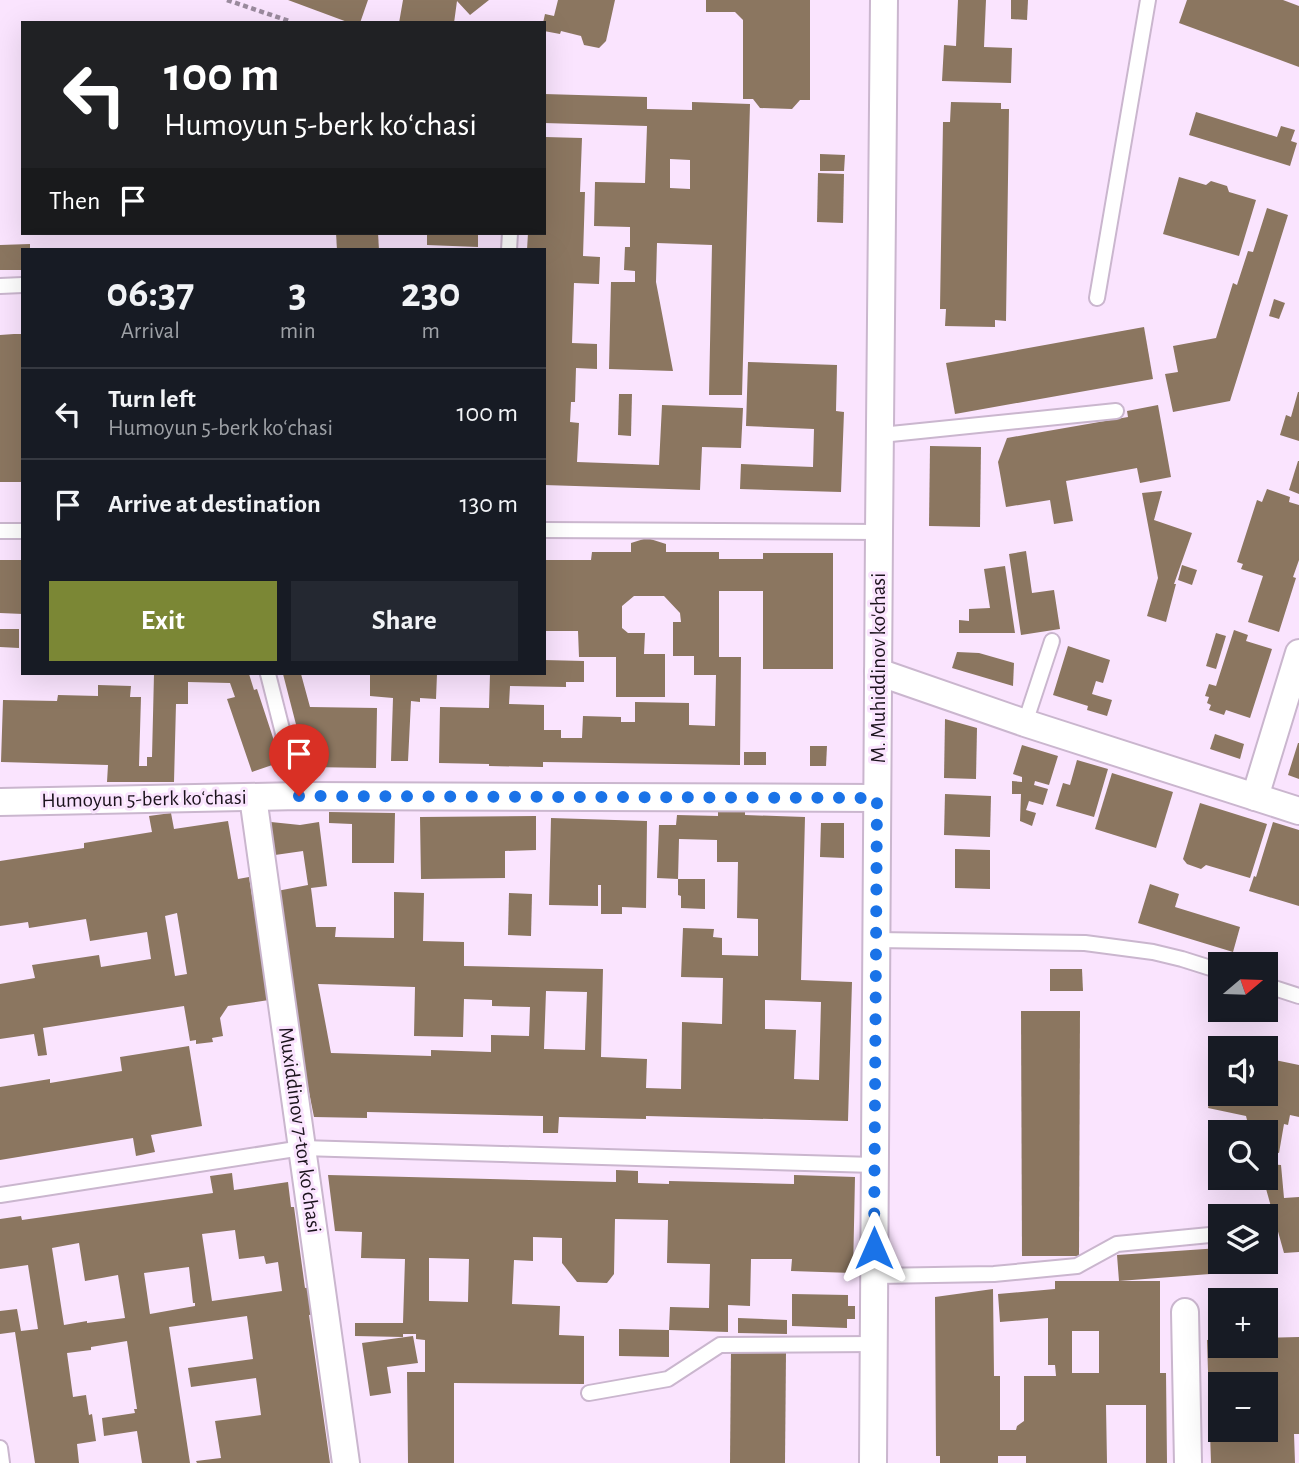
<!DOCTYPE html>
<meta charset="utf-8">
<style>
body{margin:0;font-family:"Alegreya Sans",sans-serif;background:#242831;color:#f1f3f6;height:100vh;display:flex;flex-direction:column;font-size:26px;white-space:nowrap}
*{box-sizing:border-box;margin:0}
p{font-size:23px;color:#9ea1a6}
.icon{flex:none;width:38px;height:38px;fill:none;stroke:currentColor;stroke-width:2;stroke-linecap:round;stroke-linejoin:round}
.map{position:relative;flex:1;overflow:hidden}
.drawer{position:absolute;left:21px;top:248px;width:525px;height:427px;display:flex;flex-direction:column;background:#171b24;border-radius:0px;box-shadow:0 7px 28px #0002}
.drawer>*{flex:none}
.top-card{position:absolute;left:21px;top:21px;width:525px;height:214px;border-radius:0px;box-shadow:0 7px 28px #0002;background:#202124;color:#fff;overflow:hidden}
.needle{width:46px;rotate:71deg}
.controls{position:absolute;left:1208px;top:952px;display:grid;gap:14px}
.controls a{display:grid;place-items:center;width:70px;height:70px;border-radius:0px;background:#171b24;box-shadow:0 7px 28px #0002;font-size:35px}
.pin{position:absolute;display:grid;place-items:center;width:60px;height:60px;color:#fff;margin:-72px -30px;border-radius:50% 50% 50% 0;rotate:-45deg;box-shadow:0 0 7px #0007}
.pin .icon{rotate:45deg}
.me{position:absolute;width:77px;margin:-38px;rotate:0deg;stroke-linejoin:round;filter:drop-shadow(0 0 5px #0008)}
.turn{display:flex;align-items:center;gap:24px;height:147px;padding:0 28px;font-size:32px}
.turn .icon{width:91px;height:91px;stroke-width:2.5}
.turn b{display:block;font-size:49px;line-height:60px}
.then{display:flex;align-items:center;height:66px;padding:0 28px;background:#0003;gap:14px;font-size:26px}
.eta{display:flex;justify-content:space-evenly;align-items:center;height:119px;text-align:center}
.eta b{font-size:42px;font-weight:600;line-height:49px}
.primary-button{display:flex;gap:14px;margin-top:auto;padding:14px 28px}
.primary-button a{flex:1;height:80px;border-radius:0px;background:#7b8735;color:#fff;font-size:28px;font-weight:600;line-height:80px;text-align:center}
.primary-button a+a{background:#242831;color:#f1f3f6}
ul{padding:0;list-style:none}
li{display:flex;align-items:center;gap:21px;height:91px;padding:0 28px;border-top:2px solid #363941}
li div{flex:1}
li b{display:block;font-size:26px}
li em{font-style:normal}
.map>svg:first-child{display:block}
.building{fill:#8b7660;fill-rule:evenodd}
.lines{fill:none;stroke-linecap:round;stroke-linejoin:round}
.lane-casing{stroke:#cab6ce;stroke-width:18}
.street-casing{stroke:#cab6ce;stroke-width:30}
.path{stroke:#9b8b9e;stroke-width:4.5;stroke-dasharray:5 3.5;stroke-linecap:butt}
.lane{stroke:#fff;stroke-width:14}
.street{stroke:#fff;stroke-width:26}
.route{stroke:#1a73e8;stroke-width:12;stroke-dasharray:0 21.6}
.labels{text-anchor:middle;dominant-baseline:central;stroke-width:6;stroke-linejoin:round;paint-order:stroke}
.street-label{font-size:21px;fill:#1a121b;stroke:#fae4fe}
</style>
<div class="map">
<svg width="1299" height="1463" viewBox="0 0 1299 1463">
<rect width="100%" height="100%" fill="#fae4fe"/>
<!-- building -->
<g class="building">
<path d="M 288,0 L 368,0 L 360,23 L 350,23 Z"/>
<path d="M 403,0 L 489,0 L 470,15 L 457,1 L 454,23 L 399,23 Z"/>
<path d="M 558,0 L 615,0 L 606,41 L 599,48 L 584,45 L 581,36 L 561,31 L 560,34 L 544,31 L 543,23 L 545,14 L 554,16 Z"/>
<path d="M 706,0 L 810,0 L 810,100 L 800,100 L 792,109 L 760,108 L 753,99 L 743,99 L 743,20 L 735,12 L 706,12 Z"/>
<path d="M 958,0 L 986,0 L 984,47 L 1012,48 L 1011,83 L 942,81 L 944,45 L 956,46 Z"/>
<path d="M 1011,0 L 1028,0 L 1027,20 L 1011,19 Z"/>
<path d="M 1187,0 L 1283,0 L 1299,6 L 1299,67 L 1179,23 Z"/>
<path d="M 544,94 L 647,97 L 647,109 L 692,110 L 692,102 L 750,104 L 742,395 L 709,395 L 712,245 L 657,243 L 656,282 L 673,371 L 609,369 L 611,282 L 635,282 L 635,271 L 624,270 L 625,247 L 630,247 L 630,227 L 594,226 L 595,182 L 645,183 L 647,126 L 544,123 ZM 670,159 L 690,160 L 690,189 L 670,188 Z"/>
<path d="M 951,102 L 1001,103 L 1001,109 L 1009,109 L 1006,321 L 995,320 L 995,327 L 945,326 L 946,309 L 940,309 L 943,122 L 950,122 Z"/>
<path d="M 1196,112 L 1277,137 L 1281,126 L 1295,130 L 1291,141 L 1297,143 L 1290,166 L 1189,135 Z"/>
<path d="M 545,137 L 582,138 L 580,192 L 585,192 L 583,256 L 600,257 L 599,284 L 574,283 L 572,343 L 597,344 L 597,369 L 576,368 L 575,402 L 571,402 L 570,422 L 579,423 L 577,462 L 659,465 L 662,405 L 743,408 L 741,448 L 702,447 L 700,490 L 544,485 L 544,250 L 527,250 L 528,233 L 544,233 Z"/>
<path d="M 820,154 L 845,155 L 844,171 L 820,171 Z"/>
<path d="M 818,173 L 844,174 L 843,223 L 817,222 Z"/>
<path d="M 1179,177 L 1206,185 L 1211,181 L 1227,186 L 1229,192 L 1256,200 L 1239,256 L 1163,234 Z"/>
<path d="M 1267,208 L 1288,215 L 1230,401 L 1173,412 L 1165,374 L 1178,372 L 1173,346 L 1216,338 L 1233,283 L 1237,285 L 1248,251 L 1253,252 Z"/>
<path d="M 336,233 L 378,233 L 379,250 L 337,250 Z"/>
<path d="M 427,233 L 478,233 L 478,247 L 427,245 Z"/>
<path d="M 30,244 L 30,250 L 23,250 L 23,270 L 0,270 L 0,245 Z"/>
<path d="M 1274,299 L 1285,303 L 1279,319 L 1269,316 Z"/>
<path d="M 1144,327 L 1153,379 L 955,414 L 946,363 Z"/>
<path d="M 14,334 L 23,334 L 23,482 L 0,482 L 0,335 Z"/>
<path d="M 748,362 L 837,365 L 836,411 L 844,412 L 841,492 L 740,489 L 741,464 L 813,467 L 814,429 L 746,426 Z"/>
<path d="M 1298,392 L 1299,392 L 1299,441 L 1280,435 L 1286,415 L 1291,417 Z"/>
<path d="M 619,394 L 632,394 L 631,436 L 618,435 Z"/>
<path d="M 1158,405 L 1171,477 L 1140,483 L 1137,468 L 1066,481 L 1073,521 L 1054,524 L 1050,500 L 1006,507 L 998,462 L 1007,438 L 1128,417 L 1127,411 Z"/>
<path d="M 930,446 L 981,447 L 980,527 L 929,526 Z"/>
<path d="M 1298,461 L 1299,461 L 1299,494 L 1289,490 Z"/>
<path d="M 1267,489 L 1290,497 L 1289,502 L 1299,505 L 1299,560 L 1293,577 L 1296,578 L 1279,632 L 1248,622 L 1263,576 L 1241,569 L 1243,564 L 1237,562 L 1257,500 L 1262,502 Z"/>
<path d="M 1162,491 L 1154,520 L 1192,533 L 1174,584 L 1176,584 L 1166,622 L 1147,616 L 1158,578 L 1142,493 Z"/>
<path d="M 647,538 L 666,544 L 666,552 L 719,552 L 719,559 L 763,559 L 763,553 L 833,553 L 833,669 L 763,669 L 763,591 L 719,591 L 719,657 L 741,657 L 740,765 L 543,762 L 543,767 L 489,766 L 489,764 L 439,763 L 440,707 L 489,708 L 490,674 L 544,674 L 544,660 L 584,661 L 584,682 L 566,682 L 566,687 L 510,686 L 509,704 L 544,705 L 544,730 L 561,730 L 561,738 L 582,738 L 583,716 L 621,717 L 621,722 L 635,722 L 635,702 L 689,703 L 689,725 L 715,726 L 716,675 L 694,675 L 694,656 L 673,656 L 673,622 L 681,622 L 680,613 L 664,596 L 634,596 L 622,606 L 622,628 L 628,633 L 645,633 L 644,654 L 665,654 L 665,697 L 616,697 L 616,657 L 579,657 L 578,631 L 544,631 L 544,560 L 591,560 L 592,552 L 631,552 L 631,543 Z"/>
<path d="M 1026,551 L 1032,593 L 1054,590 L 1060,629 L 1021,635 L 1009,554 Z"/>
<path d="M 0,560 L 23,560 L 23,614 L 0,613 Z"/>
<path d="M 1182,565 L 1197,570 L 1192,585 L 1178,580 Z"/>
<path d="M 1005,566 L 1015,633 L 959,633 L 959,620 L 969,621 L 969,609 L 990,608 L 984,569 Z"/>
<path d="M 0,629 L 19,629 L 19,648 L 0,647 Z"/>
<path d="M 1234,630 L 1248,635 L 1246,641 L 1272,649 L 1250,718 L 1226,710 L 1224,715 L 1209,710 L 1211,705 L 1207,703 L 1209,697 L 1205,696 L 1209,684 L 1216,686 Z"/>
<path d="M 1216,633 L 1226,636 L 1216,669 L 1206,666 Z"/>
<path d="M 1068,646 L 1110,660 L 1103,683 L 1096,681 L 1092,694 L 1112,700 L 1107,716 L 1087,710 L 1088,706 L 1053,695 Z"/>
<path d="M 957,652 L 979,653 L 1014,663 L 1013,686 L 952,668 Z"/>
<path d="M 154,674 L 249,674 L 254,690 L 257,689 L 281,762 L 252,772 L 227,699 L 235,697 L 230,683 L 188,682 L 188,704 L 176,704 L 174,782 L 107,782 L 108,765 L 1,762 L 3,700 L 57,701 L 58,695 L 98,696 L 98,685 L 131,686 L 130,697 L 141,697 L 139,766 L 147,766 L 147,757 L 152,757 Z"/>
<path d="M 283,674 L 301,674 L 310,707 L 377,708 L 376,768 L 307,767 Z"/>
<path d="M 370,674 L 437,674 L 436,699 L 420,698 L 420,702 L 411,701 L 408,761 L 391,761 L 393,698 L 370,696 Z"/>
<path d="M 945,719 L 977,728 L 976,779 L 944,778 Z"/>
<path d="M 1215,734 L 1244,744 L 1240,759 L 1210,749 Z"/>
<path d="M 1298,743 L 1299,743 L 1299,779 L 1288,775 Z"/>
<path d="M 1022,745 L 1058,756 L 1049,785 L 1035,781 L 1034,785 L 1048,789 L 1043,805 L 1029,801 L 1026,810 L 1036,813 L 1032,826 L 1020,821 L 1021,794 L 1012,794 L 1012,781 L 1022,782 L 1022,777 L 1013,774 Z"/>
<path d="M 810,746 L 827,746 L 826,766 L 810,766 Z"/>
<rect x="744" y="752" width="22" height="13"/>
<path d="M 1077,760 L 1108,769 L 1094,817 L 1056,806 L 1063,783 L 1070,785 Z"/>
<path d="M 1112,773 L 1173,792 L 1156,848 L 1095,829 Z"/>
<path d="M 945,794 L 991,796 L 990,837 L 944,835 Z"/>
<path d="M 1200,803 L 1267,824 L 1250,878 L 1206,865 L 1201,869 L 1187,864 L 1183,859 Z"/>
<path d="M 718,807 L 745,807 L 745,815 L 805,817 L 801,980 L 852,982 L 848,1121 L 646,1116 L 646,1119 L 559,1117 L 558,1133 L 543,1133 L 543,1116 L 367,1112 L 367,1118 L 314,1117 L 301,1052 L 277,891 L 308,885 L 303,851 L 275,855 L 271,822 L 300,825 L 319,822 L 327,886 L 311,888 L 316,927 L 336,927 L 335,937 L 394,938 L 394,892 L 424,893 L 423,941 L 464,942 L 464,966 L 603,969 L 601,1057 L 647,1059 L 646,1088 L 681,1089 L 682,1022 L 722,1024 L 723,978 L 681,977 L 683,928 L 714,929 L 713,937 L 722,938 L 722,955 L 758,956 L 758,919 L 737,918 L 738,862 L 717,862 L 717,840 L 679,839 L 678,879 L 657,878 L 659,825 L 676,825 L 677,815 L 718,816 ZM 318,984 L 415,987 L 414,1036 L 463,1037 L 464,999 L 492,1000 L 492,1006 L 530,1007 L 529,1036 L 491,1035 L 491,1052 L 431,1050 L 431,1056 L 331,1053 ZM 546,991 L 587,992 L 585,1050 L 544,1049 ZM 765,1000 L 821,1002 L 819,1080 L 794,1079 L 796,1030 L 765,1029 Z"/>
<path d="M 329,812 L 395,813 L 394,863 L 352,863 L 352,824 L 329,823 Z"/>
<path d="M 171,813 L 174,829 L 228,821 L 238,879 L 249,877 L 269,1000 L 228,1006 L 220,1018 L 223,1036 L 212,1038 L 213,1042 L 196,1044 L 196,1040 L 190,1041 L 184,1006 L 43,1028 L 47,1055 L 38,1056 L 34,1034 L 0,1039 L 0,984 L 35,978 L 32,965 L 99,955 L 101,967 L 151,959 L 147,932 L 90,941 L 86,919 L 29,928 L 28,922 L 0,926 L 0,861 L 84,848 L 84,843 L 152,832 L 149,816 ZM 177,913 L 187,974 L 175,976 L 165,916 Z"/>
<path d="M 536,816 L 536,850 L 505,851 L 505,878 L 421,879 L 420,817 Z"/>
<path d="M 551,818 L 647,821 L 646,908 L 622,907 L 622,914 L 601,914 L 601,885 L 598,885 L 598,906 L 549,905 Z"/>
<path d="M 1273,822 L 1299,830 L 1299,906 L 1249,891 L 1254,876 L 1256,877 Z"/>
<path d="M 821,823 L 844,823 L 844,858 L 820,857 Z"/>
<path d="M 955,849 L 990,850 L 990,889 L 955,888 Z"/>
<path d="M 678,879 L 705,879 L 705,909 L 681,908 L 681,896 L 678,895 Z"/>
<path d="M 1150,884 L 1179,894 L 1175,907 L 1240,927 L 1233,952 L 1138,923 Z"/>
<path d="M 509,893 L 532,894 L 531,936 L 508,935 Z"/>
<path d="M 1050,969 L 1082,969 L 1083,991 L 1050,991 Z"/>
<path d="M 1021,1011 L 1080,1011 L 1079,1256 L 1022,1256 Z"/>
<path d="M 189,1046 L 202,1126 L 151,1135 L 155,1152 L 136,1156 L 133,1138 L 0,1160 L 0,1087 L 50,1079 L 50,1083 L 122,1071 L 120,1057 Z"/>
<path d="M 1219,1058 L 1220,1094 L 1265,1094 L 1265,1058 L 1299,1065 L 1299,1117 L 1290,1115 L 1288,1125 L 1284,1124 L 1279,1153 L 1265,1150 L 1265,1132 L 1250,1132 L 1246,1116 L 1208,1108 Z"/>
<path d="M 1265,1164 L 1281,1165 L 1284,1198 L 1299,1197 L 1299,1252 L 1284,1253 L 1263,1178 L 1265,1178 Z"/>
<path d="M 616,1170 L 638,1171 L 638,1183 L 669,1184 L 669,1181 L 794,1184 L 794,1175 L 855,1177 L 853,1273 L 791,1271 L 792,1259 L 751,1259 L 750,1306 L 728,1305 L 728,1332 L 669,1330 L 670,1307 L 709,1308 L 710,1264 L 667,1263 L 668,1220 L 615,1219 L 614,1274 L 607,1283 L 577,1282 L 562,1263 L 562,1238 L 533,1237 L 533,1261 L 514,1260 L 512,1304 L 560,1306 L 559,1335 L 584,1336 L 584,1384 L 454,1383 L 454,1463 L 408,1463 L 407,1372 L 425,1372 L 425,1340 L 416,1339 L 416,1334 L 403,1334 L 403,1337 L 355,1336 L 355,1323 L 403,1323 L 405,1259 L 361,1258 L 362,1232 L 335,1231 L 328,1175 L 616,1182 ZM 429,1258 L 469,1259 L 468,1302 L 429,1301 Z"/>
<path d="M 232,1173 L 234,1190 L 288,1182 L 291,1207 L 294,1207 L 305,1288 L 317,1286 L 321,1313 L 309,1315 L 330,1463 L 197,1463 L 196,1461 L 221,1458 L 215,1421 L 261,1415 L 256,1378 L 191,1387 L 188,1368 L 253,1359 L 247,1316 L 169,1327 L 190,1463 L 142,1463 L 137,1431 L 104,1436 L 102,1418 L 135,1413 L 134,1409 L 137,1409 L 127,1341 L 91,1347 L 91,1350 L 67,1353 L 73,1397 L 86,1395 L 89,1415 L 92,1414 L 96,1441 L 77,1444 L 79,1463 L 35,1463 L 15,1332 L 0,1334 L 0,1311 L 17,1309 L 21,1331 L 38,1329 L 28,1265 L 0,1269 L 0,1219 L 21,1216 L 22,1220 L 213,1193 L 210,1176 ZM 235,1230 L 239,1259 L 264,1256 L 266,1264 L 278,1262 L 282,1291 L 212,1301 L 202,1234 ZM 79,1243 L 85,1281 L 118,1275 L 125,1318 L 87,1323 L 87,1321 L 64,1325 L 52,1248 ZM 189,1267 L 193,1303 L 195,1303 L 195,1306 L 150,1314 L 144,1273 Z"/>
<path d="M 1220,1248 L 1220,1262 L 1248,1262 L 1249,1271 L 1119,1281 L 1117,1255 Z"/>
<path d="M 1055,1281 L 1160,1281 L 1160,1373 L 1166,1373 L 1167,1463 L 1146,1463 L 1146,1405 L 1106,1405 L 1107,1463 L 1026,1463 L 1026,1456 L 998,1456 L 998,1463 L 940,1463 L 940,1456 L 936,1456 L 935,1297 L 993,1289 L 994,1376 L 1000,1376 L 1000,1430 L 1016,1430 L 1017,1426 L 1024,1421 L 1024,1376 L 1056,1376 L 1055,1365 L 1048,1365 L 1048,1318 L 1000,1322 L 998,1294 L 1055,1289 ZM 1072,1331 L 1099,1331 L 1099,1373 L 1072,1373 Z"/>
<path d="M 792,1294 L 848,1295 L 848,1306 L 855,1306 L 855,1319 L 847,1319 L 847,1328 L 792,1326 Z"/>
<path d="M 738,1318 L 787,1320 L 787,1334 L 738,1333 Z"/>
<path d="M 619,1329 L 669,1330 L 669,1357 L 619,1356 Z"/>
<path d="M 413,1336 L 418,1363 L 387,1367 L 391,1393 L 370,1396 L 362,1343 Z"/>
<path d="M 1299,1337 L 1299,1434 L 1294,1434 L 1295,1463 L 1211,1463 L 1207,1340 L 1220,1339 L 1220,1346 L 1265,1346 L 1265,1338 ZM 1220,1384 L 1265,1384 L 1265,1430 L 1220,1430 Z"/>
<path d="M 731,1351 L 786,1352 L 785,1463 L 730,1463 Z"/>
</g>
<g class="lines">
<!-- lane casing -->
<g class="lane-casing">
<g id="lane">
<path d="M 509,250 L 510,233"/>
<path d="M 0,286 L 23,285"/>
<path d="M 1097,298 L 1148,0"/>
<path d="M 881,435 L 1116,411"/>
<path d="M 544,530 L 879,532"/>
<path d="M 0,531 L 23,531"/>
<path d="M 268,674 L 299,796"/>
<path d="M 1025,723 L 1052,641"/>
<path d="M 876,940 L 1085,943 L 1153,952 L 1182,959 L 1220,971"/>
<path d="M 1265,985 L 1299,996"/>
<path d="M 0,1195 L 302,1148 L 874,1165"/>
<path d="M 875,1276 L 994,1274 L 1077,1266 L 1117,1244 L 1220,1234"/>
<path d="M 589,1393 L 668,1379 L 720,1345 L 874,1344"/>
<path d="M 0,1448 L 2,1463"/>
</g>
</g>
<!-- street casing -->
<g class="street-casing">
<g id="street">
<path d="M 878,672 L 1025,723 L 1299,811"/>
<path d="M 253,797 L 346,1463"/>
<path d="M 1255,797 L 1299,653"/>
<path d="M 0,802 L 299,796 L 877,798"/>
<path d="M 1185,1312 L 1188,1463"/>
<path d="M 873,1463 L 879,532 L 884,0"/>
</g>
</g>
<!-- path -->
<path class="path" d="M 227,0 L 289,21"/>
<!-- lane -->
<use href="#lane" class="lane"/>
<!-- street -->
<use href="#street" class="street"/>
</g>
<g class="lines">
<!-- route -->
<path class="route" d="M 299,796 L 877,798 L 874,1248"/>
</g>
<g class="labels">
<!-- street labels -->
<g class="street-label">
<text transform="translate(878 668) rotate(-90)">M. Muhiddinov ko'chasi</text>
<text transform="translate(144 799) rotate(-1)">Humoyun 5-berk koʻchasi</text>
<text transform="translate(300 1130) rotate(82)">Muxiddinov 7-tor koʻchasi</text>
</g>
</g>
</svg>
<div class="controls">
<a><svg class="needle" viewBox="-14 -14 28 28"><path d="M0-13l5 13h-10z" fill="#e53935"/><path d="M0 13l5-13h-10z" fill="#9ea1a6"/></svg></a>
<a><svg class="icon" aria-label="sound" viewBox="0 0 24 24"><path d="M4 9h4l5-4v14l-5-4H4zM17 9q2 3 0 6"/></svg></a>
<a><svg class="icon" aria-label="search" viewBox="0 0 24 24"><circle cx="10" cy="10" r="6"/><path d="M15 15l6 6"/></svg></a>
<a><svg class="icon" aria-label="layers" viewBox="0 0 24 24"><path d="M12 4l9 5-9 5-9-5zM3 14l9 5 9-5"/></svg></a>
<a>+</a>
<a>−</a>
</div>
<div class="pin" style="left:299px;top:796px;background:#d93025"><svg class="icon" aria-label="arrive" viewBox="0 0 24 24"><path d="M6 21V4h12l-3 4 3 4H6"/></svg></div>
<svg class="me" style="left:874px;top:1248px" viewBox="-20 -20 40 40"><path d="M0-17L14 15 0 8-14 15z" fill="#1a73e8" stroke="#fff" stroke-width="4"/></svg>
<div class="top-card">
<div class="turn"><svg class="icon" aria-label="left" viewBox="0 0 24 24"><path d="M17 20v-9H6M10 6l-5 5 5 5"/></svg><div><b>100 m</b>Humoyun 5-berk koʻchasi</div></div>
<div class="then">Then<svg class="icon" aria-label="arrive" viewBox="0 0 24 24"><path d="M6 21V4h12l-3 4 3 4H6"/></svg></div>
</div>
<section class="drawer">
<div class="eta">
<div><b>06:37</b><p>Arrival</p></div>
<div><b>3</b><p>min</p></div>
<div><b>230</b><p>m</p></div>
</div>
<ul>
<li><svg class="icon" aria-label="left" viewBox="0 0 24 24"><path d="M17 20v-9H6M10 6l-5 5 5 5"/></svg><div><b>Turn left</b><p>Humoyun 5-berk koʻchasi</p></div><em>100 m</em></li>
<li><svg class="icon" aria-label="arrive" viewBox="0 0 24 24"><path d="M6 21V4h12l-3 4 3 4H6"/></svg><div><b>Arrive at destination</b></div><em>130 m</em></li>
</ul>
<div class="primary-button"><a>Exit</a><a>Share</a></div>
</section>
</div>
